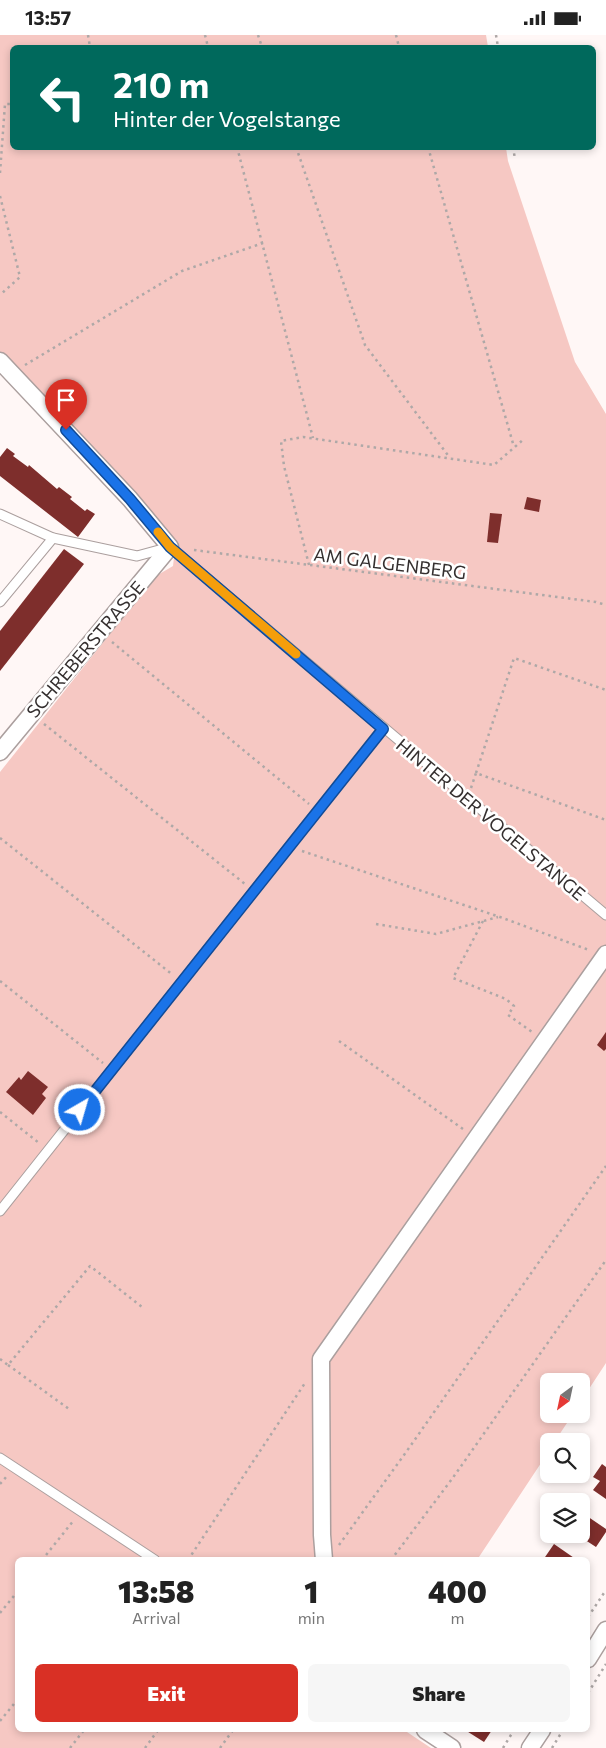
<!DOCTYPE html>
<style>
body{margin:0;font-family:Commissioner,sans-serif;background:#f6f6f6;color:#222;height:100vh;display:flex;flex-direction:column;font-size:19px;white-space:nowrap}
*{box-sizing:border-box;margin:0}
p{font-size:16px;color:#767676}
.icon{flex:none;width:28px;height:28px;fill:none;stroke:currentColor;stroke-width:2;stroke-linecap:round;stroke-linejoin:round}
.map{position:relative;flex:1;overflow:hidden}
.side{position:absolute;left:15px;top:1522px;width:575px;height:175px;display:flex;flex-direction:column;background:#fff;border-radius:8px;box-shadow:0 2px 8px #0003}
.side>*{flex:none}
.banner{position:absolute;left:10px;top:10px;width:586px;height:105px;border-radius:8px;box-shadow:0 2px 8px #0003;background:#00695c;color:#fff;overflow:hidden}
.needle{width:32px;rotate:213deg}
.buttons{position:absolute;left:540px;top:1338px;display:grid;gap:10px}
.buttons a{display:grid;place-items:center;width:50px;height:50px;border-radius:8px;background:#fff;box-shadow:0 2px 8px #0003;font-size:25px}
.pin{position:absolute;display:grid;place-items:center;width:42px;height:42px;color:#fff;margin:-51px -21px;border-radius:50% 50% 50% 0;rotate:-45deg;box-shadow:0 0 5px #0007}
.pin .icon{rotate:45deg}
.me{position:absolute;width:55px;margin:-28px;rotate:38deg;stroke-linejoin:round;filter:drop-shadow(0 0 4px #0008)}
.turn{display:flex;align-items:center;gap:18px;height:105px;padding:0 20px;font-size:22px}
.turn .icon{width:65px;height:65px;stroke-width:2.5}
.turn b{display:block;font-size:35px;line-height:42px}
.eta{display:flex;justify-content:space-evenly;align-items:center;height:85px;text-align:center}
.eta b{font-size:30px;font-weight:800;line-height:35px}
.cta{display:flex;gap:10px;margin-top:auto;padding:10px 20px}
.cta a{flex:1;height:58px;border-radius:8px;background:#d93025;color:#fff;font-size:20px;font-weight:800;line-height:58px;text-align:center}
.cta a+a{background:#f6f6f6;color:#222}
.status{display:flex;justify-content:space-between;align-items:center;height:35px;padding:0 25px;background:#fff;direction:ltr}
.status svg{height:14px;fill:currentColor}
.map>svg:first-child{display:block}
.green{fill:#f6c8c3}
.building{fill:#7e2e2c}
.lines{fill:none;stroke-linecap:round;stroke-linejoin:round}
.lane-casing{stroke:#ab9f9e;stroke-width:11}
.street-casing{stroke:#ab9f9e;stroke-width:19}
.path{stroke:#aea8a7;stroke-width:2.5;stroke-dasharray:2.5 4;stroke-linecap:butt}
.lane{stroke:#fff;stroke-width:9}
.street{stroke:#fff;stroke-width:16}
.route-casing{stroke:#114b97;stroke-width:12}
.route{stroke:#1a73e8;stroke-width:9}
.slow{stroke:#f59e0b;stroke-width:9}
.labels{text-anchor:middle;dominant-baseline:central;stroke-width:5;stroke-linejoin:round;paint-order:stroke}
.street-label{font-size:18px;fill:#342f2f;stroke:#fff}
</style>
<div class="status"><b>13:57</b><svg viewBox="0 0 49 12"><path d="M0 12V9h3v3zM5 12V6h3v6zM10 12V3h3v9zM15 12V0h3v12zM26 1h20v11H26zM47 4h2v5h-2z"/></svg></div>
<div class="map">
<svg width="606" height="1713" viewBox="0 0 606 1713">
<rect width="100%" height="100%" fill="#fff7f6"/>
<!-- green -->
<path class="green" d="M 0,0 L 486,0 L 488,12 L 12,12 L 12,112 L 506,113 L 508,126 L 575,327 L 606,379 L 606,1328 L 581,1366 L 581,1346 L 549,1346 L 549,1379 L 573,1379 L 555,1406 L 549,1406 L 549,1416 L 477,1525 L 18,1525 L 18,1695 L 404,1695 L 431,1713 L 0,1713 L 0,737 L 156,541 L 173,531 L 176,505 L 0,317 Z"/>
<!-- building -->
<g class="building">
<path d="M 7,413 L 15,419 L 13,421 L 28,432 L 29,430 L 57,454 L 59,452 L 72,462 L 70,464 L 85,476 L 87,474 L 95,479 L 78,502 L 0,441 L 0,422 Z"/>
<path d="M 527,462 L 541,465 L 539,477 L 524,474 Z"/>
<path d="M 490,478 L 502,479 L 498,508 L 487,507 Z"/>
<path d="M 64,514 L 84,529 L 0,636 L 0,596 Z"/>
<path d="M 606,997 L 606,1014 L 604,1016 L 597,1010 Z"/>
<path d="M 28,1036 L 48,1052 L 42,1059 L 46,1063 L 33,1080 L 6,1057 L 19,1042 L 21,1045 Z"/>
<path d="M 602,1429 L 606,1432 L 606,1464 L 593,1455 L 600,1446 L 593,1442 Z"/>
<path d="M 581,1477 L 606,1494 L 606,1497 L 596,1512 L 576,1499 L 581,1499 Z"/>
<path d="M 554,1509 L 577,1525 L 543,1525 Z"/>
<path d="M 465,1695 L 492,1695 L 484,1707 Z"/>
</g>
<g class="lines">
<!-- lane casing -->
<g class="lane-casing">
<g id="lane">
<path d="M 0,479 L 53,503 L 137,521 L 170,512 L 606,880"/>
<path d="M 0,567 L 53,503"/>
<path d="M 0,1176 L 383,693"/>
<path d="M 0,1423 L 155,1525"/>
</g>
</g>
<!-- street casing -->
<g class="street-casing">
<g id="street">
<path d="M 0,326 L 130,464 L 170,512 L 0,717"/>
<path d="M 324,1525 L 322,1500 L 321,1324 L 606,919"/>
<path d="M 588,1624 L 606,1595"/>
<path d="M 425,1695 L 452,1713"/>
<path d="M 530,1713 L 542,1695"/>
</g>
</g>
<!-- path -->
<g class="path">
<path d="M 88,0 L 90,12"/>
<path d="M 205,0 L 208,12"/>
<path d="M 258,0 L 262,12"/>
<path d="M 396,0 L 399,12"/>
<path d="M 496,0 L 498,12"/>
<path d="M 147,12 L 150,11"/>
<path d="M 237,112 L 313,403"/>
<path d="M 296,112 L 365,310 L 450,423"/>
<path d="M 428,112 L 514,412"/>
<path d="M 513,112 L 515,124"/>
<path d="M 0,138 L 5,69 L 12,69"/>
<path d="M 0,161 L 20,242 L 0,260"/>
<path d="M 25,330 L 182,236 L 263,208"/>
<path d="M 194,515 L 596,567 L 606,570"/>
<path d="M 309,530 L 284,431 L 281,406 L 303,402 L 494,430 L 524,404"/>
<path d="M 112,607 L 309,769"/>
<path d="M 44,689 L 245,849"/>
<path d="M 476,738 L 514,623 L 606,655"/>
<path d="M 471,753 L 476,738 L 606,785"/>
<path d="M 0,803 L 173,940"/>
<path d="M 302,816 L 500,882 L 589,915"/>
<path d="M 483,886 L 453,943 L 506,964 L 514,971 L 508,980 L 532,997"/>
<path d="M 376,889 L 436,899 L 498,882"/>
<path d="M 0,946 L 103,1028"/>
<path d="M 339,1006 L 463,1094"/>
<path d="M 0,1077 L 39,1108"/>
<path d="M 0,1324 L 8,1330 L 90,1231 L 142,1272"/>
<path d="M 8,1330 L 69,1374"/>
<path d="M 0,1449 L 7,1441"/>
<path d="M 339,1510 L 409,1413 L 606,1131"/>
<path d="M 42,1525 L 74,1485"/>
<path d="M 188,1525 L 305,1348"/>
<path d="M 391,1525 L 452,1444 L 606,1225"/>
<path d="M 0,1578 L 18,1556"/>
<path d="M 588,1582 L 606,1555"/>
<path d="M 588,1658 L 606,1629"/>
<path d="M 0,1686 L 18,1664"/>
<path d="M 70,1713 L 84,1695"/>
<path d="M 145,1713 L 158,1695"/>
<path d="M 220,1713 L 233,1695"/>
<path d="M 503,1713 L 514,1695"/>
<path d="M 552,1713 L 563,1695"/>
</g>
<!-- lane -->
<use href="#lane" class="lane"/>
<!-- street -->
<use href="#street" class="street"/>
</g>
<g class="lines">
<!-- route casing -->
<g class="route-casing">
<path id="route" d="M 66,395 L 130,464 L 170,512 L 383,694 L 80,1075"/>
</g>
<!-- route -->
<use href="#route" class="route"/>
<!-- slow -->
<path class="slow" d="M 158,497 L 170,512 L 296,619"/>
</g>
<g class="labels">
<!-- street labels -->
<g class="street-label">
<text transform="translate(390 528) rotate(7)">AM GALGENBERG</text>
<text transform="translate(85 614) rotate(-50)">SCHREBERSTRASSE</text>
<text transform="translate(491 784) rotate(40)">HINTER DER VOGELSTANGE</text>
</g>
</g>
</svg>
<div class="buttons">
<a><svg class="needle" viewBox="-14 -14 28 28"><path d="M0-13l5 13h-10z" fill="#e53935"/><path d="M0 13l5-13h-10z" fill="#767676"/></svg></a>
<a><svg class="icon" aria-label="search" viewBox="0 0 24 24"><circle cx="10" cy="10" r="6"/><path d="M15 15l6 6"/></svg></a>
<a><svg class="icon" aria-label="layers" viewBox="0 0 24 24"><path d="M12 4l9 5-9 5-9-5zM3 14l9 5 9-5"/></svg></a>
</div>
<div class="pin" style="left:66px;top:395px;background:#d93025"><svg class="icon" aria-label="arrive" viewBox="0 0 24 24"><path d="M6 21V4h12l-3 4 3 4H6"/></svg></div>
<svg class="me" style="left:80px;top:1075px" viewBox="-20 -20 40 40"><circle r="17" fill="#1a73e8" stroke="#fff" stroke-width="3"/><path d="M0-11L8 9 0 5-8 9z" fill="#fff"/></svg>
<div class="banner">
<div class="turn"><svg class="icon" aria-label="left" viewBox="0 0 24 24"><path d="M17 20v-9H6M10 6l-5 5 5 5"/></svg><div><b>210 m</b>Hinter der Vogelstange</div></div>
</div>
<section class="side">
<div class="eta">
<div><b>13:58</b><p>Arrival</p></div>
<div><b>1</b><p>min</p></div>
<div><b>400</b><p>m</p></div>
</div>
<div class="cta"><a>Exit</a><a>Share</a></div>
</section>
</div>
